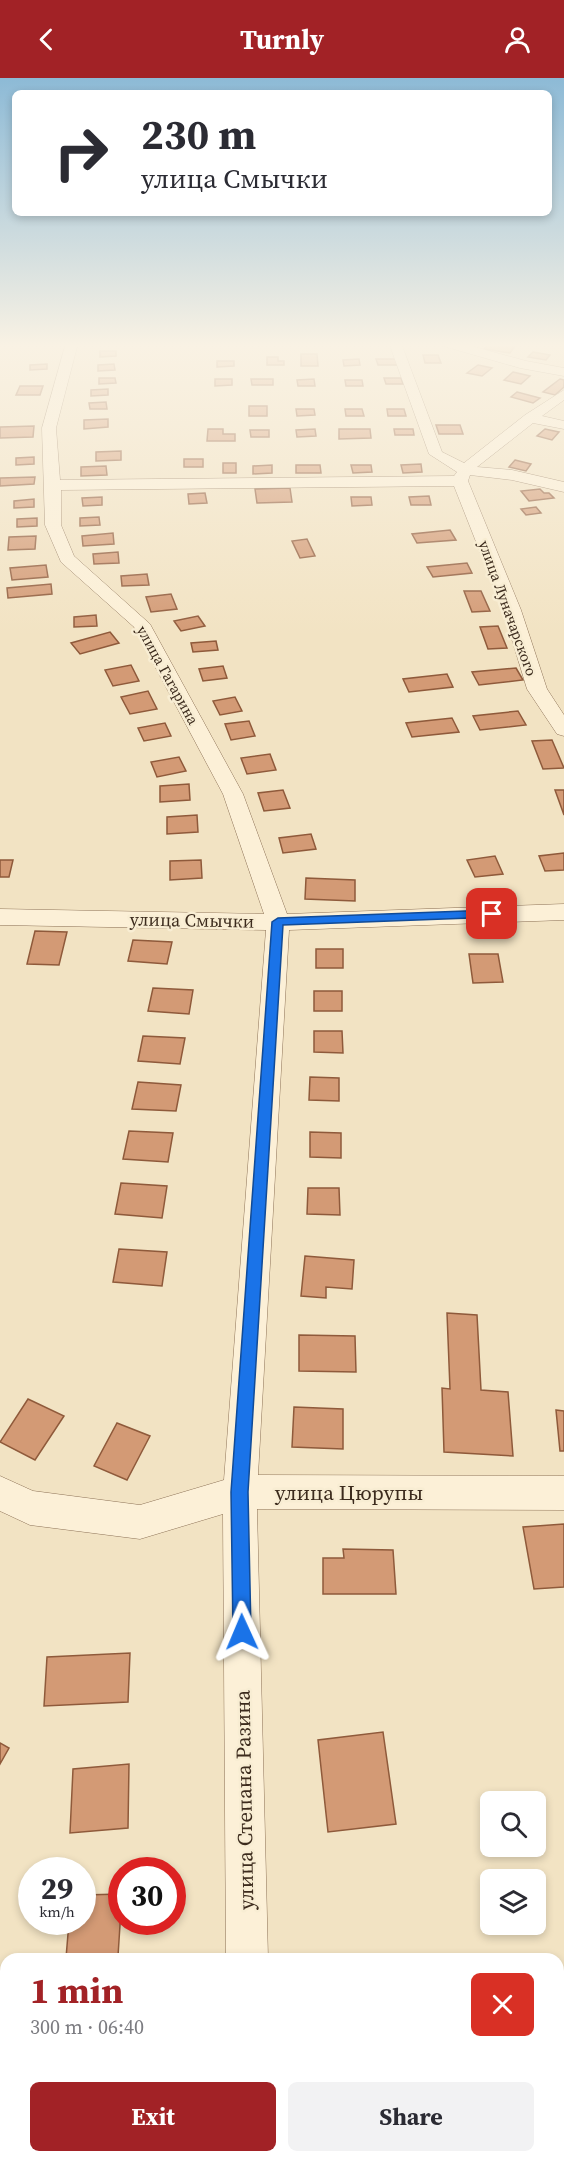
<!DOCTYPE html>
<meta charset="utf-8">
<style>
body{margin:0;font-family:"Source Serif 4",serif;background:#f2f2f3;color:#2b2b33;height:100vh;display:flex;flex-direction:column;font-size:22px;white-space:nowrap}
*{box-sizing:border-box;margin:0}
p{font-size:20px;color:#7c7c81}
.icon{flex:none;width:33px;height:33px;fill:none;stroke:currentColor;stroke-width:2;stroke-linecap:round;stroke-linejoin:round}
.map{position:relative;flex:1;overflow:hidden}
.sheet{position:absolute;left:0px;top:1875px;width:564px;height:210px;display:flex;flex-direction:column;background:#fff;border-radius:18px 18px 0 0;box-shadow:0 3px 9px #0003}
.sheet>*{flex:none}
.banner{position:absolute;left:12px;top:12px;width:540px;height:126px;border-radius:9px;box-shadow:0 3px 9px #0003;background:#fff;color:#2b2b33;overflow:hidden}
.buttons{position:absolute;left:480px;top:1713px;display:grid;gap:12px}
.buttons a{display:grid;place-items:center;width:66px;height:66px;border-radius:9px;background:#fff;box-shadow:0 3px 9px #0003;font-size:30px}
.speed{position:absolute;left:18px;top:1779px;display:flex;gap:12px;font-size:30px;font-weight:700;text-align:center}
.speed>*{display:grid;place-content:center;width:78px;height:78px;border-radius:50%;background:#fff;box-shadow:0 3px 9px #0003;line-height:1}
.speed small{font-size:15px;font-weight:400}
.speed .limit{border:9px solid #d22;background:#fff;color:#111}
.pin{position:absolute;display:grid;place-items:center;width:51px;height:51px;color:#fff;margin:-26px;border-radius:12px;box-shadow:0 3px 9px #0006}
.me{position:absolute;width:66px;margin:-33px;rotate:359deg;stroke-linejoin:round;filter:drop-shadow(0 0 4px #0008)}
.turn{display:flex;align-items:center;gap:21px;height:126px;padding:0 30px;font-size:27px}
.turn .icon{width:78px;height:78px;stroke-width:2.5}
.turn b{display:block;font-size:42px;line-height:51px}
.round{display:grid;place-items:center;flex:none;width:63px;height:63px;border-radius:9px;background:#f2f2f3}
.summary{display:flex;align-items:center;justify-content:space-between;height:102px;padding:0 30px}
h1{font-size:36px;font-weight:700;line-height:45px;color:#a22226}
.cta{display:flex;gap:12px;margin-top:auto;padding:12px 30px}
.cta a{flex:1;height:69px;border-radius:9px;background:#a22226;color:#fff;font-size:24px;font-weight:700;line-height:69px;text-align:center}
.cta a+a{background:#f2f2f3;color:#2b2b33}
header{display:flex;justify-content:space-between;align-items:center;height:78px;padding:0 30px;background:#a22226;color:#fff;font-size:27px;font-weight:700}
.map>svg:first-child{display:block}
.building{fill:#d39a75;stroke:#8f5a3b;stroke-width:1.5}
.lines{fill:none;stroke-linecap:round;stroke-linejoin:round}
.street-casing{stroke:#8e7358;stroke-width:1}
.street{fill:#fcf0d7;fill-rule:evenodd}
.route{fill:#1a73e8;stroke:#114b97;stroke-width:1.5}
.labels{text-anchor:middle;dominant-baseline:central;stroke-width:5;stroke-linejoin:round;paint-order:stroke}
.far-street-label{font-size:15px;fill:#3c2b1d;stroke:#f8edd3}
.street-label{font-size:18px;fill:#3c2b1d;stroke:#f8edd3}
.near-street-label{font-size:21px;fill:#3c2b1d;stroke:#f8edd3}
</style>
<header><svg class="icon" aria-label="back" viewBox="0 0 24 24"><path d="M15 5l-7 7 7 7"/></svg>Turnly<svg class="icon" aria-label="person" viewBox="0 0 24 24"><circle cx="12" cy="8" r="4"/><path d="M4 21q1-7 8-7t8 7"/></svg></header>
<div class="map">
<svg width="564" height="2085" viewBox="0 0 564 2085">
<rect width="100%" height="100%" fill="#f2e3c3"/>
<!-- building -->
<g class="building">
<path d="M 489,265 L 492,265 L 515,268 L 510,275 L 484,271 Z"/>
<path d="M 100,273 L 116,273 L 116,278 L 100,279 Z"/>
<path d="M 533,274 L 550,277 L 546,282 L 528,279 Z"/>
<path d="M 301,276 L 317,276 L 318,288 L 301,288 Z"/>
<path d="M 423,277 L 438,277 L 441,285 L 425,285 Z"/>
<path d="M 267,279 L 278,279 L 278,283 L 284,283 L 284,287 L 267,287 Z"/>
<path d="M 359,281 L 360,287 L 344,288 L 343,282 Z"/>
<path d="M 376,281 L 396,281 L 398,287 L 378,287 Z"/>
<path d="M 217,283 L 234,283 L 234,288 L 217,289 Z"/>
<path d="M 47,286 L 47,291 L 30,292 L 30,287 Z"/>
<path d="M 114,286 L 115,292 L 98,293 L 98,287 Z"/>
<path d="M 478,287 L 492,290 L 482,298 L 467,295 Z"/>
<path d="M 513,294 L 530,298 L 521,306 L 504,302 Z"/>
<path d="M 99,300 L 115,300 L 116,305 L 99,306 Z"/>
<path d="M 384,300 L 401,300 L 403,306 L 386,306 Z"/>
<path d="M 215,301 L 232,301 L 232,307 L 215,308 Z"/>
<path d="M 251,301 L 273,301 L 273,307 L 252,307 Z"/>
<path d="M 314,301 L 315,308 L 298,308 L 297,302 Z"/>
<path d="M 560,301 L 564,302 L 564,309 L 555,317 L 543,314 Z"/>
<path d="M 345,302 L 362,302 L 363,308 L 346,308 Z"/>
<path d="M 20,308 L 43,308 L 40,317 L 16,317 Z"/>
<path d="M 108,311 L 108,317 L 91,318 L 91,312 Z"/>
<path d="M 517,314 L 540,320 L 533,325 L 511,319 Z"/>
<path d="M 106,324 L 107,331 L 90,331 L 89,325 Z"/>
<rect x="249" y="328" width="18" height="10"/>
<path d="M 296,331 L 314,331 L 315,337 L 297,338 Z"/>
<path d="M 345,331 L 362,331 L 364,338 L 346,338 Z"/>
<path d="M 387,331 L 404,331 L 406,338 L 388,338 Z"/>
<path d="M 108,341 L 108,349 L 84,351 L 84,342 Z"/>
<path d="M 436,347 L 460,347 L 463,356 L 439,356 Z"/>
<path d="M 34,348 L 33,359 L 0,360 L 0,349 Z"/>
<path d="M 208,351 L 223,351 L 223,356 L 235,356 L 235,363 L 207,363 Z"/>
<path d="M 315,351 L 316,358 L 297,359 L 296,352 Z"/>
<path d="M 339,351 L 370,351 L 371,360 L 339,361 Z"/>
<path d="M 394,351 L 413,351 L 414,357 L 395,357 Z"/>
<path d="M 545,351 L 559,354 L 552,362 L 537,358 Z"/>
<path d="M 250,352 L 269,352 L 269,359 L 251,359 Z"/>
<path d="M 121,373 L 121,382 L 96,383 L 96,374 Z"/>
<path d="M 34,379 L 34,386 L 16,387 L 16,380 Z"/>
<rect x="184" y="381" width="19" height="8"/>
<path d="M 515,382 L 531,386 L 526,393 L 509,389 Z"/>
<rect x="223" y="385" width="13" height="10"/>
<path d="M 421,386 L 422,394 L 403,395 L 401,387 Z"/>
<path d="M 272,387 L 272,395 L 253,396 L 253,388 Z"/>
<path d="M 296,387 L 320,387 L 321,395 L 296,395 Z"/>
<path d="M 351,387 L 371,387 L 372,394 L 353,395 Z"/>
<path d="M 106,388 L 107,397 L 81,398 L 81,389 Z"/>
<path d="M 35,399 L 34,406 L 0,408 L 0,400 Z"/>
<path d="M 290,410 L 292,424 L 257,425 L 255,411 Z"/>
<path d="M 540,411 L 544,415 L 549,415 L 554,420 L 529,423 L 521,413 Z"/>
<path d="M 205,415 L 207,425 L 189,426 L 188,416 Z"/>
<path d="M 429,418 L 431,427 L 411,427 L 409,419 Z"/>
<path d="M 102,419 L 102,427 L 83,428 L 82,420 Z"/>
<path d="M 351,419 L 371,419 L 372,427 L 352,428 Z"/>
<path d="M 34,421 L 34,429 L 14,430 L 14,423 Z"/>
<path d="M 536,429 L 541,435 L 526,437 L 521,431 Z"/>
<path d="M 99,439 L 100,447 L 80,448 L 80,440 Z"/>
<path d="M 37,440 L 37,448 L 17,449 L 17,441 Z"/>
<path d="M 450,452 L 456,462 L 417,465 L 412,456 Z"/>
<path d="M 113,455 L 114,466 L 83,468 L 82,458 Z"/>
<path d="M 36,458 L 35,471 L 8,472 L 9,459 Z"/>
<path d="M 307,461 L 315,478 L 300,480 L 292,463 Z"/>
<path d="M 118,474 L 119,485 L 94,486 L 93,476 Z"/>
<path d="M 467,485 L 472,495 L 433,499 L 427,489 Z"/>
<path d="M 46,487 L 48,499 L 12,502 L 10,490 Z"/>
<path d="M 147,496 L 149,507 L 122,508 L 121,498 Z"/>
<path d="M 51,506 L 52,516 L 8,520 L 7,510 Z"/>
<path d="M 464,513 L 481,513 L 490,533 L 472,534 Z"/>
<path d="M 171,516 L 177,531 L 151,534 L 146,519 Z"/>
<path d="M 96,537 L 97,548 L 74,549 L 74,539 Z"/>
<path d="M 198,538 L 205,548 L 181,553 L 174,543 Z"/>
<path d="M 498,548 L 507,570 L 488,571 L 480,549 Z"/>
<path d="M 110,554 L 119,565 L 80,576 L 71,565 Z"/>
<path d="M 216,563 L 218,572 L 193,574 L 191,565 Z"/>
<path d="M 131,587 L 139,603 L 113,608 L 105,592 Z"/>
<path d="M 223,588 L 227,600 L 203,603 L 199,591 Z"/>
<path d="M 516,590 L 523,602 L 479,607 L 472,594 Z"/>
<path d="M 447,596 L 453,609 L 409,614 L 403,601 Z"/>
<path d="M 148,613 L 157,631 L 130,636 L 121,619 Z"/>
<path d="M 235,619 L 242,633 L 220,637 L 213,623 Z"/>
<path d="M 518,633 L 526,647 L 480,652 L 473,638 Z"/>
<path d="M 452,640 L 459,654 L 412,659 L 406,645 Z"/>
<path d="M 249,643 L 255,658 L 231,662 L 225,646 Z"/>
<path d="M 165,645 L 171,658 L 144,663 L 138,650 Z"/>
<path d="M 552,662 L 564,690 L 543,691 L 532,663 Z"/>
<path d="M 270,676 L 276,692 L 247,696 L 241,680 Z"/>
<path d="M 179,679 L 186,693 L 157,699 L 151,684 Z"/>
<path d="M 189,706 L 190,722 L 160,724 L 160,708 Z"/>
<path d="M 283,712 L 290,730 L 264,733 L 258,715 Z"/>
<path d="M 555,712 L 564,712 L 564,737 Z"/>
<path d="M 197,737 L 198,754 L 167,756 L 167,739 Z"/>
<path d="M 311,756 L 316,771 L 283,775 L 279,760 Z"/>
<path d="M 564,775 L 564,792 L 545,793 L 539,778 Z"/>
<path d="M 495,778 L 503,796 L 475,799 L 467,782 Z"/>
<path d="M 0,782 L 13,782 L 9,799 L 0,799 Z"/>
<path d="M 201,782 L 202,800 L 170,802 L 170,783 Z"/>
<path d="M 306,800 L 355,802 L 355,823 L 305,821 Z"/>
<path d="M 35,853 L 67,854 L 59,887 L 27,886 Z"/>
<path d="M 133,862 L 172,864 L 167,886 L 128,883 Z"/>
<rect x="316" y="871" width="27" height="19"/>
<path d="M 469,876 L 498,876 L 503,904 L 473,905 Z"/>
<path d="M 153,910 L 193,912 L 189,936 L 148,933 Z"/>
<rect x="314" y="913" width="28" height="20"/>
<path d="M 314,953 L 342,953 L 343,975 L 314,974 Z"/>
<path d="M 143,958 L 185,960 L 180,986 L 138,983 Z"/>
<path d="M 310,999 L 339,1000 L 339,1023 L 309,1022 Z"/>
<path d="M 138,1004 L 181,1007 L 176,1033 L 132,1031 Z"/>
<path d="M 129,1053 L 173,1055 L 168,1084 L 123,1081 Z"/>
<path d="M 310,1054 L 341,1055 L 341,1080 L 310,1079 Z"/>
<path d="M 121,1105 L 167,1108 L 162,1140 L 115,1136 Z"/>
<path d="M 308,1110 L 339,1110 L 340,1137 L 307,1136 Z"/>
<path d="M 119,1171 L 167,1174 L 162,1208 L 113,1204 Z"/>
<path d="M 305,1178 L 354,1182 L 352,1211 L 326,1209 L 326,1220 L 301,1218 Z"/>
<path d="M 447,1235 L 477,1237 L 481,1312 L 508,1314 L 513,1378 L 444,1374 L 442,1310 L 450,1311 Z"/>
<path d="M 299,1257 L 355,1258 L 356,1294 L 299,1293 Z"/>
<path d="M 28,1321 L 64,1338 L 35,1382 L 0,1364 Z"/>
<path d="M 294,1329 L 343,1331 L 343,1371 L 292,1369 Z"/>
<path d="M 556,1332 L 564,1333 L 564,1373 L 560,1373 Z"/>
<path d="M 117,1345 L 150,1358 L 127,1402 L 94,1388 Z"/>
<path d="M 564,1446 L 564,1509 L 534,1511 L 523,1449 Z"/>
<path d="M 343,1471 L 393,1472 L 396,1516 L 323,1516 L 323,1480 L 344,1480 Z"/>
<path d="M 130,1575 L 128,1624 L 44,1628 L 47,1579 Z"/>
<path d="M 383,1654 L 396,1746 L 328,1754 L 318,1662 Z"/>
<path d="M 0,1665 L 9,1670 L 0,1686 Z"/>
<path d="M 129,1686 L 128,1750 L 70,1755 L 73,1691 Z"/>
<path d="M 122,1816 L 118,1878 L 66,1880 L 69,1844 L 82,1844 L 82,1817 Z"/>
<rect x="40" y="2079" width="61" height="6"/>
<path d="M 295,2079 L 397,2079 L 397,2085 L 296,2085 Z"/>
</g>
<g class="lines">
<!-- street casing -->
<g class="street-casing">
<g id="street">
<path d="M 66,265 L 78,265 L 56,350 L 60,402 L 454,398 L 457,394 L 429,376 L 389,265 L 401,265 L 442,374 L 464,385 L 525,337 L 564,312 L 564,322 L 542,338 L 564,343 L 564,351 L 533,345 L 477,389 L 512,392 L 564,404 L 564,414 L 512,402 L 470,397 L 468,403 L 521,532 L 547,611 L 564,637 L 564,658 L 557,656 L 527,611 L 503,532 L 454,408 L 61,412 L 61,447 L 74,478 L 150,546 L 243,716 L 287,836 L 564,826 L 564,842 L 289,852 L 258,1397 L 564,1398 L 564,1432 L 257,1431 L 268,1881 L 226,1881 L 223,1436 L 140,1461 L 30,1447 L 0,1433 L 0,1398 L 33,1413 L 140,1427 L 224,1402 L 266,852 L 0,847 L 0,831 L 264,836 L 223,716 L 134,549 L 61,484 L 45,447 L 42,350 Z"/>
<path d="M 441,265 L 460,265 L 526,283 L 564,290 L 564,298 L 520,290 L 443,268 Z"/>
<rect x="227" y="2079" width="46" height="6"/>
</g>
</g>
<!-- street -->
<use href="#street" class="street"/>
</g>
<!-- sky -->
<linearGradient id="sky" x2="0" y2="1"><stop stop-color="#8dbad6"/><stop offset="0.48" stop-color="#f9f2e4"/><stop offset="1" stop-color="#f9f2e4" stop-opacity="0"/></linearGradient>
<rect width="564" height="557" fill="url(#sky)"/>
<!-- route -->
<path class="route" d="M 492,832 L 497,833 L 497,839 L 283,847 L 248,1414 L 251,1554 L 248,1560 L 242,1563 L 235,1560 L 233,1554 L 231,1414 L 272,844 L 278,840 Z"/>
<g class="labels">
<!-- far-street labels -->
<g class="far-street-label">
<text transform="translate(508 530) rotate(70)">улица Луначарского</text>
<text transform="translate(168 597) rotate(61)">улица Гагарина</text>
</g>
<!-- street labels -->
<g class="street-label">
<text transform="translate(192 842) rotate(1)">улица Смычки</text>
</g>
<!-- near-street labels -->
<g class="near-street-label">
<text x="349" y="1414">улица Цюрупы</text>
<text transform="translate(244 1722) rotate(-91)">улица Степана Разина</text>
</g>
</g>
</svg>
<div class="buttons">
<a><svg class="icon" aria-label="search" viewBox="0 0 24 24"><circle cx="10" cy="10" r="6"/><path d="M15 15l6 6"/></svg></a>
<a><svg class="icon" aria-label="layers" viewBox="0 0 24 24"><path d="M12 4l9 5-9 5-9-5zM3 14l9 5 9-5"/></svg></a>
</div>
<div class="speed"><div>29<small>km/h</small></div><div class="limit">30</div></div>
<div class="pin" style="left:492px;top:836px;background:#d93025"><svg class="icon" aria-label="arrive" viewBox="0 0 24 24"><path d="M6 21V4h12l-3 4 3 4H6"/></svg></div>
<svg class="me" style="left:242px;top:1554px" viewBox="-20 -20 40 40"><path d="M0-17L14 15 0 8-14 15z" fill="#1a73e8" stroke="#fff" stroke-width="4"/></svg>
<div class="banner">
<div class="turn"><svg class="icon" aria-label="right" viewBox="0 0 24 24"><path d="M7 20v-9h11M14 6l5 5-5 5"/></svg><div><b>230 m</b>улица Смычки</div></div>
</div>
<section class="sheet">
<div class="summary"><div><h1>1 min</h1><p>300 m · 06:40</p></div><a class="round" style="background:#d93025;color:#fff"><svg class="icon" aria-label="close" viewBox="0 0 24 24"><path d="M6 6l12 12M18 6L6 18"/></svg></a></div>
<div class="cta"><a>Exit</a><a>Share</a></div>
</section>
</div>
